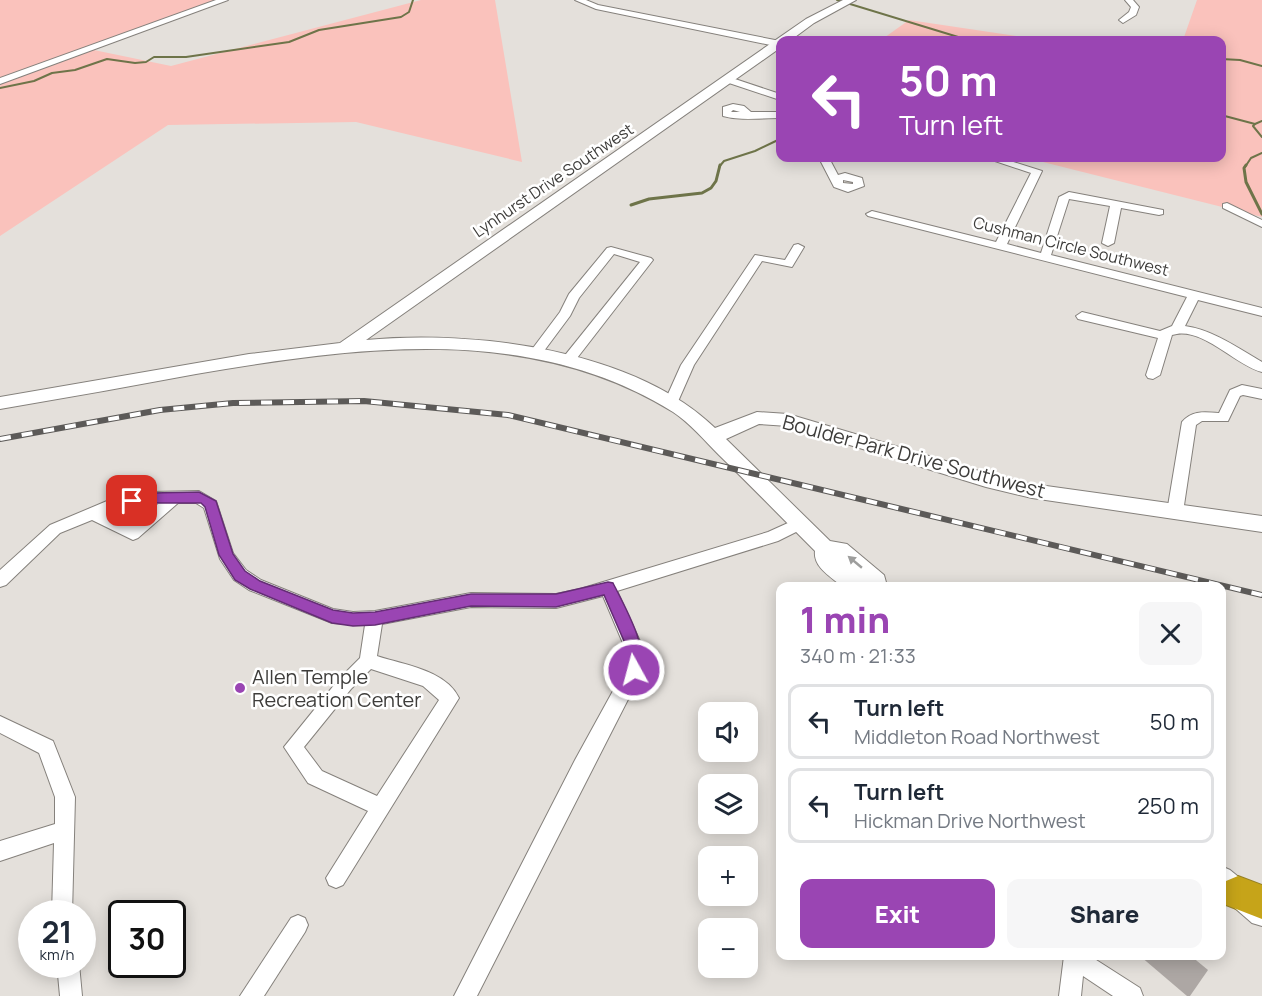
<!DOCTYPE html>
<meta charset="utf-8">
<style>
body{margin:0;font-family:Manrope,sans-serif;background:#f6f6f7;color:#1f2937;height:100vh;display:flex;flex-direction:column;font-size:22px;white-space:nowrap}
*{box-sizing:border-box;margin:0}
p{font-size:20px;color:#747a83}
.icon{flex:none;width:33px;height:33px;fill:none;stroke:currentColor;stroke-width:2;stroke-linecap:round;stroke-linejoin:round}
.map{position:relative;flex:1;overflow:hidden}
.drawer{position:absolute;left:776px;top:582px;width:450px;height:378px;display:flex;flex-direction:column;background:#fff;border-radius:12px;box-shadow:0 3px 15px #0003}
.drawer>*{flex:none}
.hud{position:absolute;left:776px;top:36px;width:450px;height:126px;border-radius:12px;box-shadow:0 3px 15px #0003;background:#9a45b3;color:#fff;overflow:hidden}
.controls{position:absolute;left:698px;top:702px;display:grid;gap:12px}
.controls a{display:grid;place-items:center;width:60px;height:60px;border-radius:12px;background:#fff;box-shadow:0 3px 15px #0003;font-size:30px}
.speed{position:absolute;left:18px;top:900px;display:flex;gap:12px;font-size:30px;font-weight:700;text-align:center}
.speed>*{display:grid;place-content:center;width:78px;height:78px;border-radius:50%;background:#fff;box-shadow:0 3px 15px #0003;line-height:1}
.speed small{font-size:15px;font-weight:400}
.speed .limit{border:3px solid #111;border-radius:9px;background:#fff;color:#111}
.pin{position:absolute;display:grid;place-items:center;width:51px;height:51px;color:#fff;margin:-26px;border-radius:12px;box-shadow:0 3px 9px #0006}
.me{position:absolute;width:66px;margin:-33px;rotate:353deg;stroke-linejoin:round;filter:drop-shadow(0 0 4px #0008)}
.turn{display:flex;align-items:center;gap:21px;height:126px;padding:0 24px;font-size:27px}
.turn .icon{width:78px;height:78px;stroke-width:2.5}
.turn b{display:block;font-size:42px;line-height:51px}
.round{display:grid;place-items:center;flex:none;width:63px;height:63px;border-radius:12px;background:#f6f6f7}
.head{display:flex;align-items:center;justify-content:space-between;height:102px;padding:0 24px}
h1{font-size:36px;font-weight:800;line-height:45px;color:#9a45b3}
.cta{display:flex;gap:12px;margin-top:auto;padding:12px 24px}
.cta a{flex:1;height:69px;border-radius:12px;background:#9a45b3;color:#fff;font-size:24px;font-weight:800;line-height:69px;text-align:center}
.cta a+a{background:#f6f6f7;color:#1f2937}
ul{padding:0;list-style:none}
li{display:flex;align-items:center;gap:18px;height:75px;margin:0 12px 9px;padding:0 12px;border:3px solid #e0e1e3;border-radius:12px}
li div{flex:1}
li b{display:block;font-size:22px}
li em{font-style:normal}
.map>svg:first-child{display:block}
.green{fill:#fac2bc}
.lines{fill:none;stroke-linecap:round;stroke-linejoin:round}
.stream-far1{stroke:#6e7449;stroke-width:2}
.stream{stroke:#6e7449;stroke-width:3}
.building{fill:#ada7a4}
.street-casing{stroke:#85817c;stroke-width:2}
.secondary-casing{stroke:#85817c;stroke-width:2}
.highway-casing{stroke:#968025;stroke-width:2}
.street{fill:#fff;fill-rule:evenodd}
.secondary{fill:#fff;fill-rule:evenodd}
.highway{fill:#c6a419;fill-rule:evenodd}
.rail-casing{stroke:#5c5a58;stroke-width:6}
.rail{stroke:#fff;stroke-width:4;stroke-dasharray:11;stroke-linecap:butt}
.oneway{fill:#9e9e9d}
.route{fill:#9a45b3;stroke:#642d74;stroke-width:1.5}
.poi-dot{fill:#9a45b3;stroke:#fff;stroke-width:2}
.labels{text-anchor:middle;dominant-baseline:central;stroke-width:5;stroke-linejoin:round;paint-order:stroke}
.far-street-label{font-size:16px;fill:#3e3d3b;stroke:#fff}
.street-label{font-size:20px;fill:#3e3d3b;stroke:#fff}
.poi-label{font-size:20px;fill:#3e3d3b;stroke:#fff;text-anchor:start}
</style>
<div class="map">
<svg width="1262" height="996" viewBox="0 0 1262 996">
<rect width="100%" height="100%" fill="#e4e0db"/>
<!-- green -->
<g class="green">
<path d="M 0,0 L 225,0 L 89,49 L 171,66 L 421,0 L 495,0 L 522,162 L 356,122 L 168,125 L 0,236 Z"/>
<path d="M 1197,0 L 1262,0 L 1262,217 L 1027,158 L 1221,158 L 1221,40 L 1183,40 Z"/>
<path d="M 909,20 L 1044,40 L 881,40 Z"/>
</g>
<g class="lines">
<!-- stream-far1 -->
<g class="stream-far1">
<path d="M 837,0 L 968,40"/>
<path d="M 1221,59 L 1240,60 L 1262,66"/>
<path d="M 0,88 L 34,81 L 52,73 L 75,70 L 107,59 L 135,63 L 146,62 L 154,57 L 186,57 L 289,42 L 319,30 L 401,17 L 409,12 L 413,0"/>
<path d="M 1221,115 L 1255,124 L 1262,121"/>
<path d="M 1255,124 L 1253,126 L 1262,137"/>
<path d="M 719,167 L 724,161 L 755,151 L 780,139"/>
<path d="M 1245,167 L 1251,158 L 1262,153"/>
</g>
<!-- stream -->
<g class="stream">
<path d="M 1246,165 L 1244,168 L 1246,182 L 1262,214"/>
<path d="M 631,205 L 649,199 L 702,193 L 711,188 L 716,181 L 720,165"/>
</g>
</g>
<!-- building -->
<path class="building" d="M 1140,956 L 1191,956 L 1208,970 L 1190,996 L 1187,996 Z"/>
<g class="lines">
<!-- street casing -->
<g class="street-casing">
<g id="street">
<path d="M 216,0 L 228,0 L 0,84 L 0,78 Z"/>
<path d="M 575,0 L 586,0 L 598,5 L 780,41 L 780,47 L 596,9 Z"/>
<path d="M 1125,0 L 1133,0 L 1139,7 L 1136,15 L 1123,23 L 1119,20 L 1129,12 L 1131,7 Z"/>
<path d="M 729,77 L 780,94 L 780,100 L 726,82 L 726,78 Z"/>
<path d="M 733,104 L 744,106 L 751,112 L 780,112 L 780,118 C 760,118 741,121 723,116 L 723,107 ZM 733,110 L 740,112 L 731,112 Z"/>
<path d="M 819,158 L 829,158 L 838,175 L 845,173 L 862,178 L 864,186 L 848,192 L 834,187 ZM 843,180 L 853,182 L 853,184 L 843,183 Z"/>
<path d="M 986,158 L 1001,158 L 1042,171 L 1007,244 L 1041,253 L 1059,197 L 1069,192 L 1163,210 L 1163,214 L 1159,215 L 1121,208 L 1114,243 L 1108,246 L 1102,243 L 1110,206 L 1069,199 L 1051,255 L 1262,308 L 1262,316 L 1198,300 L 1185,326 C 1213,330 1238,348 1262,362 L 1262,372 C 1235,365 1201,325 1172,335 L 1160,375 L 1153,379 L 1148,378 L 1146,375 L 1158,338 L 1078,319 L 1076,316 L 1082,312 L 1160,331 L 1172,326 L 1187,297 L 868,216 L 866,214 L 872,211 L 996,242 L 1031,173 Z"/>
<path d="M 1227,203 L 1262,220 L 1262,227 L 1223,208 L 1223,204 Z"/>
<path d="M 798,244 L 804,247 L 792,267 L 762,261 L 694,365 L 676,406 L 666,406 L 664,403 L 681,365 L 755,255 L 785,260 L 794,245 Z"/>
<path d="M 611,247 L 651,258 L 653,260 L 574,362 L 564,362 L 562,359 L 640,262 L 614,254 L 579,298 L 570,316 L 541,355 L 531,355 L 530,352 L 560,312 L 569,294 L 607,248 Z"/>
<path d="M 1242,385 L 1262,389 L 1262,399 L 1243,395 L 1240,396 L 1228,421 L 1202,421 L 1196,425 L 1183,512 L 1180,516 L 1170,516 L 1167,512 L 1182,422 C 1192,410 1204,412 1219,413 L 1230,390 Z"/>
<path d="M 199,491 L 216,501 L 233,553 L 246,570 L 261,580 L 333,609 L 353,612 L 375,611 L 471,593 L 556,594 L 580,589 L 768,532 L 799,518 L 804,520 L 807,524 L 804,528 L 778,541 L 617,591 L 643,648 L 643,670 L 477,996 L 454,996 L 575,760 L 625,669 L 625,648 L 603,596 L 556,608 L 471,607 L 382,624 L 377,656 C 404,665 446,670 459,698 L 343,885 L 336,888 L 329,885 L 326,878 L 368,811 L 308,783 L 284,747 L 339,679 L 360,658 L 365,625 L 332,623 L 249,590 L 234,580 L 220,559 L 204,508 L 196,503 L 178,503 L 138,538 L 133,540 L 92,520 L 60,533 L 6,585 L 0,587 L 0,570 L 50,525 L 107,501 L 152,492 ZM 152,504 L 158,504 L 132,526 L 107,514 ZM 371,669 L 423,686 L 439,700 L 377,796 L 322,771 L 304,747 L 351,689 Z"/>
<path d="M 0,716 L 53,741 L 75,797 L 72,914 L 52,914 L 54,843 L 0,861 L 0,841 L 55,824 L 55,797 L 39,753 L 0,733 Z"/>
<path d="M 298,915 L 305,918 L 308,925 L 305,932 L 264,996 L 240,996 L 291,918 Z"/>
<path d="M 1064,956 L 1090,956 L 1140,988 L 1143,996 L 1113,996 L 1083,976 L 1081,996 L 1059,996 Z"/>
<path d="M 57,964 L 79,964 L 82,996 L 60,996 Z"/>
</g>
</g>
<!-- secondary casing -->
<g class="secondary-casing">
<g id="secondary">
<path d="M 843,0 L 856,0 L 814,23 L 791,40 L 780,40 L 780,48 L 366,340 C 475,330 633,349 715,428 L 757,412 L 788,414 L 986,473 L 1032,484 L 1262,516 L 1262,532 L 1032,498 L 986,487 L 788,426 L 759,424 L 726,439 L 830,541 L 847,544 L 884,575 L 887,586 L 842,586 C 831,577 813,567 815,551 C 783,519 751,486 719,455 C 704,440 690,423 673,412 C 529,322 354,347 196,374 C 131,386 65,398 0,409 L 0,397 L 249,354 L 340,343 L 806,19 Z"/>
<path d="M 1221,866 L 1230,870 L 1262,896 L 1262,926 L 1252,923 L 1221,896 Z"/>
</g>
</g>
<!-- highway casing -->
<g class="highway-casing">
<path id="highway" d="M 1238,876 L 1262,885 L 1262,919 L 1226,905 L 1221,894 L 1226,881 Z"/>
</g>
<!-- street -->
<use href="#street" class="street"/>
<!-- secondary -->
<use href="#secondary" class="secondary"/>
<!-- highway -->
<use href="#highway" class="highway"/>
<!-- rail casing -->
<g class="rail-casing">
<path id="rail" d="M 0,439 L 160,410 L 233,403 L 364,401 L 508,415 L 1262,595"/>
</g>
<!-- rail -->
<use href="#rail" class="rail"/>
</g>
<!-- one-way arrows -->
<defs><path id="oneway-solid" d="M-6-.8H1V-3.2L6.5 0L1 3.2V.8H-6Z" transform="scale(1.5)"/></defs>
<use class="oneway" href="#oneway-solid" transform="translate(855 562) rotate(-140)"/>
<!-- route -->
<path class="route" d="M 199,492 L 216,501 L 233,554 L 245,571 L 260,581 L 333,610 L 353,613 L 375,612 L 471,594 L 556,594 L 608,582 L 613,583 C 624,605 651,652 640,675 L 634,677 L 629,675 L 626,670 L 627,648 L 604,595 L 556,607 L 471,606 L 375,625 L 353,626 L 332,623 L 250,589 L 235,580 L 219,555 L 205,507 L 201,503 L 152,503 L 132,507 L 125,501 L 127,498 L 152,493 Z"/>
<!-- markers -->
<circle class="poi-dot" cx="240" cy="688" r="6"/>
<g class="labels">
<!-- far-street labels -->
<g class="far-street-label">
<text transform="translate(553 180) rotate(-34)">Lynhurst Drive Southwest</text>
<text transform="translate(1071 246) rotate(14)">Cushman Circle Southwest</text>
</g>
<!-- street labels -->
<g class="street-label">
<text transform="translate(914 456) rotate(15)">Boulder Park Drive Southwest</text>
</g>
<!-- poi labels -->
<g class="poi-label">
<text x="252" y="676">Allen Temple<tspan x="252" dy="23">Recreation Center</tspan></text>
</g>
</g>
</svg>
<div class="controls">
<a><svg class="icon" aria-label="sound" viewBox="0 0 24 24"><path d="M4 9h4l5-4v14l-5-4H4zM17 9q2 3 0 6"/></svg></a>
<a><svg class="icon" aria-label="layers" viewBox="0 0 24 24"><path d="M12 4l9 5-9 5-9-5zM3 14l9 5 9-5"/></svg></a>
<a>+</a>
<a>−</a>
</div>
<div class="speed"><div>21<small>km/h</small></div><div class="limit">30</div></div>
<div class="pin" style="left:132px;top:501px;background:#d93025"><svg class="icon" aria-label="arrive" viewBox="0 0 24 24"><path d="M6 21V4h12l-3 4 3 4H6"/></svg></div>
<svg class="me" style="left:634px;top:670px" viewBox="-20 -20 40 40"><circle r="17" fill="#9a45b3" stroke="#fff" stroke-width="3"/><path d="M0-11L8 9 0 5-8 9z" fill="#fff"/></svg>
<div class="hud">
<div class="turn"><svg class="icon" aria-label="left" viewBox="0 0 24 24"><path d="M17 20v-9H6M10 6l-5 5 5 5"/></svg><div><b>50 m</b>Turn left</div></div>
</div>
<section class="drawer">
<div class="head"><div><h1>1 min</h1><p>340 m · 21:33</p></div><a class="round"><svg class="icon" aria-label="close" viewBox="0 0 24 24"><path d="M6 6l12 12M18 6L6 18"/></svg></a></div>
<ul>
<li><svg class="icon" aria-label="left" viewBox="0 0 24 24"><path d="M17 20v-9H6M10 6l-5 5 5 5"/></svg><div><b>Turn left</b><p>Middleton Road Northwest</p></div><em>50 m</em></li>
<li><svg class="icon" aria-label="left" viewBox="0 0 24 24"><path d="M17 20v-9H6M10 6l-5 5 5 5"/></svg><div><b>Turn left</b><p>Hickman Drive Northwest</p></div><em>250 m</em></li>
</ul>
<div class="cta"><a>Exit</a><a>Share</a></div>
</section>
</div>
